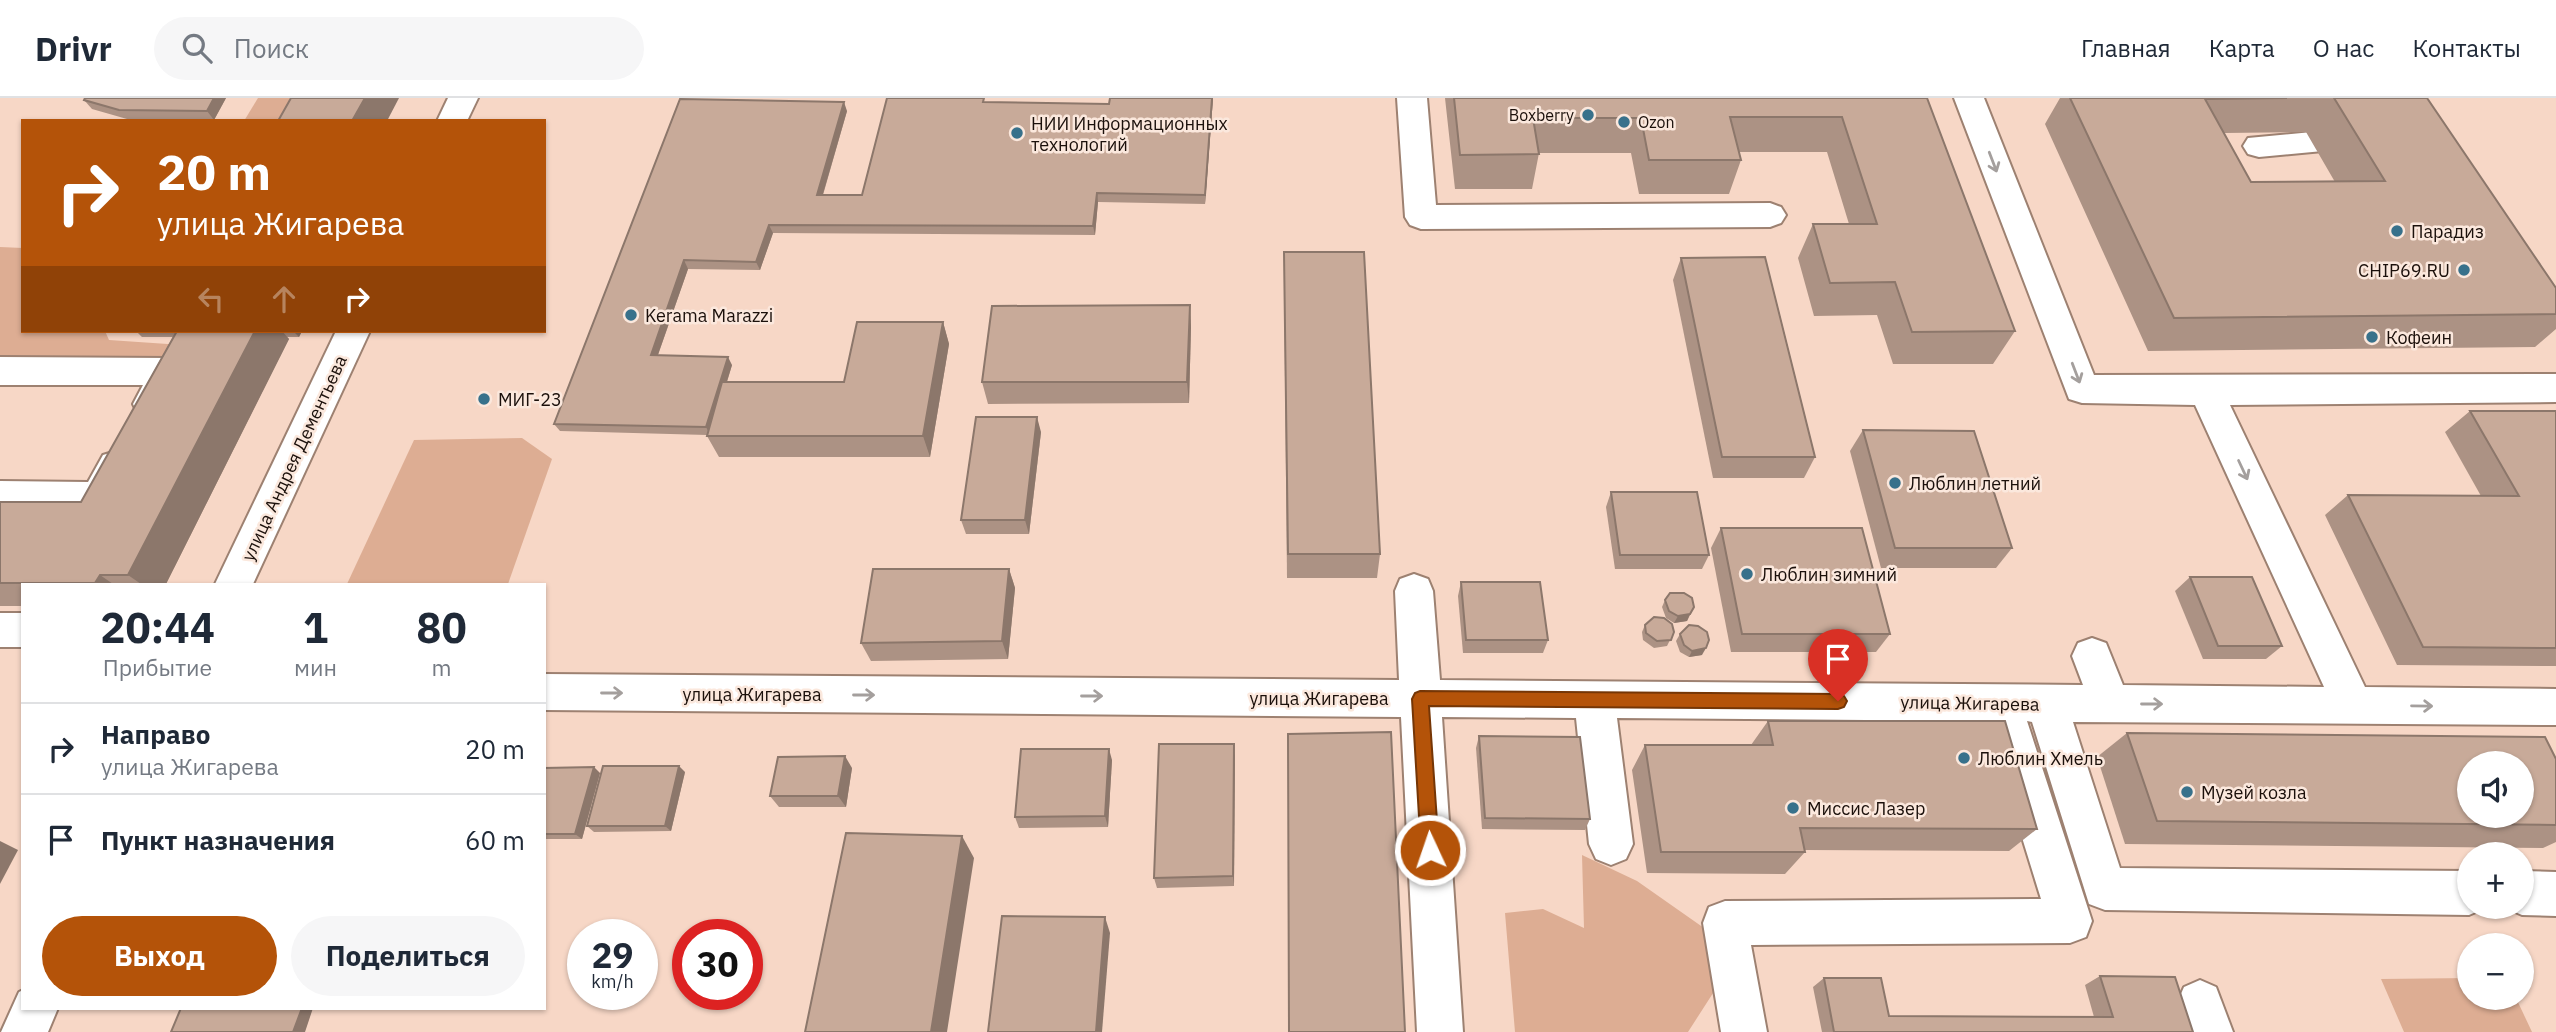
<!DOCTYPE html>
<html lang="ru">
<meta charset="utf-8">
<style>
body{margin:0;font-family:"IBM Plex Sans",sans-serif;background:#f6f6f7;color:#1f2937;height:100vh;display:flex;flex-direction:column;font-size:26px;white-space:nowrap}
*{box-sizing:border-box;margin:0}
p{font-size:23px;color:#747a83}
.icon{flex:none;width:38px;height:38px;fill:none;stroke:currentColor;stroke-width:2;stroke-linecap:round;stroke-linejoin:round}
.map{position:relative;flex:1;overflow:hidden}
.side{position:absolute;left:21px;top:485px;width:525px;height:427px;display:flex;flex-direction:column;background:#fff;border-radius:0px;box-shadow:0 2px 5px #0004}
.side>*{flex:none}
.hud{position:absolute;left:21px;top:21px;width:525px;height:214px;border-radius:0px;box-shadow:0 2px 5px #0004;background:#b45309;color:#fff;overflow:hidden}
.buttons{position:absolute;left:2457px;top:653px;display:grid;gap:14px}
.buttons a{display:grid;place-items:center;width:77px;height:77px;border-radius:50%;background:#fff;box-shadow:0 2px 5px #0004;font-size:35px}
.speed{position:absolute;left:567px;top:821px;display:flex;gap:14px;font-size:35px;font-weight:700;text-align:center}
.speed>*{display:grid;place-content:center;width:91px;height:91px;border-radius:50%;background:#fff;box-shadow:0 2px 5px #0004;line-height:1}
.speed small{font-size:18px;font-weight:400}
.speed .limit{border:10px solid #d22;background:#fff;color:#111}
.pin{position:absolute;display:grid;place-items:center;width:60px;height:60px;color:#fff;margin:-72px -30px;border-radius:50% 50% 50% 0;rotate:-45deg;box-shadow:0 0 7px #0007}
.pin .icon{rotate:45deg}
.me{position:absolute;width:77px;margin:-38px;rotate:357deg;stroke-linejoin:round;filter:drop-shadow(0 0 5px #0008)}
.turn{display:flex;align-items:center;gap:24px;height:147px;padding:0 21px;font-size:32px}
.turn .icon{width:91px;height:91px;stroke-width:2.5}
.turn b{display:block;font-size:49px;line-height:60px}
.lanes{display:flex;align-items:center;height:66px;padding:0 21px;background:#0003;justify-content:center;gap:35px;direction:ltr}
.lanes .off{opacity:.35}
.eta{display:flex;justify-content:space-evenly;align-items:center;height:119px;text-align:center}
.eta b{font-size:42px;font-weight:700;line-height:49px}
.button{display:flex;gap:14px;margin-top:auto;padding:14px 21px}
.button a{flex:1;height:80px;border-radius:42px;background:#b45309;color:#fff;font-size:28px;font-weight:700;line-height:80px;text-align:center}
.button a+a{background:#f6f6f7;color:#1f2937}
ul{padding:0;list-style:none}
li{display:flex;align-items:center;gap:21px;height:91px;padding:0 21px;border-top:2px solid #e0e1e3}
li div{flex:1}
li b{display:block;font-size:26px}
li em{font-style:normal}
header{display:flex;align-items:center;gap:42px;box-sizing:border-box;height:98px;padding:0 35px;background:#fff;border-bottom:2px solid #e0e1e3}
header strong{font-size:33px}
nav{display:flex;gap:38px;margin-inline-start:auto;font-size:24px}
.search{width:490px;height:63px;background:#f6f6f7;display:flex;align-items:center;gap:18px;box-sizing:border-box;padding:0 24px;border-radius:38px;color:#747a83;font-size:26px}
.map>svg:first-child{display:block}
.green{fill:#ddad93}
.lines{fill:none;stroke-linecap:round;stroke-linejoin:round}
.minor-casing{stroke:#9d8171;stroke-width:4}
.minor{fill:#fff;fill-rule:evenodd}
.wall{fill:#ac9284;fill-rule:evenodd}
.shaded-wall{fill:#8c776b}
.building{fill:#c8aa99;stroke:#8c776b;stroke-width:2;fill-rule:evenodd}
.oneway{stroke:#a49f9d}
.route{fill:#b45309;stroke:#753606;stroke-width:2}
.poi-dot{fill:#38718b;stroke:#fbe8dd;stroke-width:2.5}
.labels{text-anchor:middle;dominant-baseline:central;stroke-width:5;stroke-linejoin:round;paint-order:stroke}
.far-poi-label{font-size:16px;fill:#1b100b;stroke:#fbe8dd;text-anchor:end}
.poi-label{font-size:18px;fill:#1b100b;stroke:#fbe8dd;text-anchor:start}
.street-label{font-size:18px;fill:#1b100b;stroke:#fbe8dd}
</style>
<header>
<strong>Drivr</strong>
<div class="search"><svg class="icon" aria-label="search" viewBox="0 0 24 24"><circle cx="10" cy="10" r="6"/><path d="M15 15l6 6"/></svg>Поиск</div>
<nav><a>Главная</a><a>Карта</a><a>О нас</a><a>Контакты</a></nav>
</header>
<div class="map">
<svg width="2556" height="934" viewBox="0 0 2556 934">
<rect width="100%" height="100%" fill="#f7d7c6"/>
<!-- green -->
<g class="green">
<path d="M 258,0 L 313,0 L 300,23 L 244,23 Z"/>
<path d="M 0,149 L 23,150 L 23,233 L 105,233 L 109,242 L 197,248 L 188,270 L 0,268 Z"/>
<path d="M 522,340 L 552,361 L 508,486 L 347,486 L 414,342 Z"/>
<path d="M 1582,757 L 1637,783 L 1704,830 L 1715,892 L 1688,934 L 1515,934 L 1505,815 L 1543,811 L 1584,830 Z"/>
<path d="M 2469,880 L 2469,900 L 2516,900 L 2532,934 L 2404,934 L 2381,881 Z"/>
</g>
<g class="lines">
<!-- minor casing -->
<g class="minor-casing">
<g id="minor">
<path d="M 448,0 L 478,0 L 467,23 L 437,23 Z"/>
<path d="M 1397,0 L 1427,0 L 1436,107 L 1770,105 L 1781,109 L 1786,117 L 1781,125 L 1770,129 L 1421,131 L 1410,127 L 1405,119 Z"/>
<path d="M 1954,0 L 1984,0 L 2094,277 L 2556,276 L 2556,304 L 2230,307 L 2365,589 L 2556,591 L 2556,627 L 2073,624 L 2120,770 L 2469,773 L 2469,808 L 2485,810 L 2469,817 L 2105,812 L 2089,806 L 2032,624 L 2027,623 L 2092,823 L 2086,839 L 2070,845 L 1751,847 L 1767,934 L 1721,934 L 1703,825 L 1709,809 L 1725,803 L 2041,801 L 1986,623 L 1617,620 L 1633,746 L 1626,761 L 1611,767 L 1596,761 L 1589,746 L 1576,620 L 1442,619 L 1463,934 L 1417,934 L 1401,619 L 544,612 L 544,576 L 1399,582 L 1395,493 L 1400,481 L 1414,476 L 1428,481 L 1433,493 L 1440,582 L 2083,587 L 2072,558 L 2078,545 L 2092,540 L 2106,545 L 2123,587 L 2324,589 L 2195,307 L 2082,305 L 2069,301 Z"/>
<path d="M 2312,34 L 2323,37 L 2328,45 L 2323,53 L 2259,59 L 2248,56 L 2243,48 L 2248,40 Z"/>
<path d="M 336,233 L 370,233 L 253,486 L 215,486 Z"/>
<path d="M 0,259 L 169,260 L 181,264 L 187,274 L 164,316 L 151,320 L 138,316 L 133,306 L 143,287 L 0,287 Z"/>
<path d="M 116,353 L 129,357 L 134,368 L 112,410 L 99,414 L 0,413 L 0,383 L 88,384 L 103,357 Z"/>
<rect x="0" y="515" width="23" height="34"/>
<path d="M 2522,773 L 2556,774 L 2556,818 L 2522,817 L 2506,810 L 2522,808 Z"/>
<path d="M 2200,882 L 2216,889 L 2233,934 L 2187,934 L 2177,905 L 2184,889 Z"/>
<path d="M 23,892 L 23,910 L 58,910 L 48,934 L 1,934 L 19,894 Z"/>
</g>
</g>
<!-- minor -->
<use href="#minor" class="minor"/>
</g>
<!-- wall -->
<g class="wall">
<path d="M 226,0 L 214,22 L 127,21 L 92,11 L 84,2 Z"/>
<path d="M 1110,0 L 1213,0 L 1205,106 L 1098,104 L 1095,137 L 773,135 L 760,172 L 688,171 L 658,257 L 732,267 L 727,284 L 844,284 L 943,224 L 949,246 L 930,359 L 719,359 L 707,338 L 707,337 L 560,333 L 554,326 L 680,1 L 847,13 L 823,97 L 862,97 L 987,4 L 1109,6 Z"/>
<path d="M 1445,0 L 1927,0 L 2015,233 L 1993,266 L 1893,266 L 1877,217 L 1814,218 L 1798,160 L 1813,126 L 1849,126 L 1827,54 L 1739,54 L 1741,62 L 1729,96 L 1639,96 L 1631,55 L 1539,55 L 1532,91 L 1455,91 Z"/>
<path d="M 2060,0 L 2427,0 L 2556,190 L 2556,231 L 2535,249 L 2148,253 L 2045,26 ZM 2306,34 L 2335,84 L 2251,84 L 2224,35 Z"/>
<path d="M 1681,160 L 1815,359 L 1804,380 L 1713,380 L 1673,182 Z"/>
<path d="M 1284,182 L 1380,456 L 1377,480 L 1287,480 Z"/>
<path d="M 1190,207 L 1191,229 L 1189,305 L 988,306 L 982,284 Z"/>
<path d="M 136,233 L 302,233 L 299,239 L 287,239 L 289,241 L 166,486 L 23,486 L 23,508 L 0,508 L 0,404 L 81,404 L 173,239 L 142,239 Z"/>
<path d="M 2470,313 L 2556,313 L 2556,568 L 2397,567 L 2325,417 L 2348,397 L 2481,398 L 2445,334 Z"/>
<path d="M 1863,332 L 2012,450 L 1996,470 L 1881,470 L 1850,353 Z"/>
<path d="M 1041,334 L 1029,436 L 966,436 L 961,422 Z"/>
<path d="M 1611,394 L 1709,457 L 1702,471 L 1615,471 L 1606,409 Z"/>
<path d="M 1721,430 L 1890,536 L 1876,554 L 1731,554 L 1711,450 Z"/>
<path d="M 1009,471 L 1015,490 L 1008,561 L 871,563 L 861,545 Z"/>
<path d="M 2190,479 L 2282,548 L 2266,561 L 2203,561 L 2175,493 Z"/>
<path d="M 1461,484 L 1548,542 L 1543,555 L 1463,555 L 1458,498 Z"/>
<path d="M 1665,502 L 1694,509 L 1687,523 L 1674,525 L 1666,520 L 1662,509 Z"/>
<path d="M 1645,527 L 1674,534 L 1667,548 L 1654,550 L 1643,542 L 1642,534 Z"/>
<path d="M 1680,536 L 1702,557 L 1689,559 L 1680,554 L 1676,543 Z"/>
<path d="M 1768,623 L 2037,731 L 2009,753 L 1805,752 L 1805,754 L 1785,776 L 1647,775 L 1632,672 L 1645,647 L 1751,647 Z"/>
<path d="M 2127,635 L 2556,727 L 2556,744 L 2543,750 L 2125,746 L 2097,659 Z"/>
<path d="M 1479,638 L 1590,721 L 1585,732 L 1482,731 L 1476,650 Z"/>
<path d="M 1234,646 L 1234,788 L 1157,790 L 1154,780 Z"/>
<path d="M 1112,662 L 1108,729 L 1019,730 L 1015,719 Z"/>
<path d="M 544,670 L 600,675 L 582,741 L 544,741 Z"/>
<path d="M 852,670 L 846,709 L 779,709 L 770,698 Z"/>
<path d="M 685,674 L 671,733 L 594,734 L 587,728 Z"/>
<path d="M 2100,878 L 2193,934 L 1822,934 L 1813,889 L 1824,880 L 1889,918 L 2094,919 L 2085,887 Z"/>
</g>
<!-- shaded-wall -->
<g class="shaded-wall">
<path d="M 214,0 L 226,0 L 214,22 L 207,13 Z"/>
<path d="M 365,0 L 399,0 L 387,23 L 352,23 Z"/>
<path d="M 1212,0 L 1213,0 L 1205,106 L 1205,97 Z"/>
<path d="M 844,4 L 847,13 L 820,106 L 817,97 Z"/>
<path d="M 1097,95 L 1098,104 L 1095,137 L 1093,128 Z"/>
<path d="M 769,127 L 773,135 L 760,172 L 756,164 Z"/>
<path d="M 684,162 L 688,171 L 655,265 L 651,257 Z"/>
<path d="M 1190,207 L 1191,229 L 1189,305 L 1187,284 Z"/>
<path d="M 943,224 L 949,246 L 930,359 L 923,338 Z"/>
<path d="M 255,233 L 282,233 L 289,241 L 166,486 L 141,486 L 128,477 Z"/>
<path d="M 293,233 L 302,233 L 299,239 Z"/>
<path d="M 728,259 L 732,267 L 710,337 L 706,329 Z"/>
<path d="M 1037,319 L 1041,334 L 1029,436 L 1025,422 Z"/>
<path d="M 1009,471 L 1015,490 L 1008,561 L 1002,543 Z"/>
<path d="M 100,477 L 113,486 L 98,486 L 95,485 Z"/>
<path d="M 1690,516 L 1687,523 L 1674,525 L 1678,518 Z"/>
<path d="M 1706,550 L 1702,557 L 1689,559 L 1692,553 Z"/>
<path d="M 1234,646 L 1235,658 L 1234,788 L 1233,778 Z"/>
<path d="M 1109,651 L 1112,662 L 1108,729 L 1105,718 Z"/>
<path d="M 845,658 L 852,670 L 846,709 L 838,698 Z"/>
<path d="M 679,668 L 685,674 L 671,733 L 665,728 Z"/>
<path d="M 594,669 L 600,675 L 582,741 L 575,736 Z"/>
<path d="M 962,738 L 974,760 L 947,934 L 931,934 Z"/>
<path d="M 0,743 L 18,752 L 0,786 Z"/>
<path d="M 1105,819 L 1110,835 L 1102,934 L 1096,934 Z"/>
<path d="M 302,910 L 313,910 L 305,934 L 293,934 Z"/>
</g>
<!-- building -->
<g class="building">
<path d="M 85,0 L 214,0 L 207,13 L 119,12 L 84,2 Z"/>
<path d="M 291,0 L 365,0 L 352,23 L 278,23 Z"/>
<path d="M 887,0 L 984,0 L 983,4 L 1109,6 L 1110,0 L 1212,0 L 1205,97 L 1097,95 L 1093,128 L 769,127 L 756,164 L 684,162 L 651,257 L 728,259 L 706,329 L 554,326 L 680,1 L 844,4 L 817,97 L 862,97 Z"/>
<path d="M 1454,0 L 1927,0 L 2015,233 L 1912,234 L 1895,184 L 1830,185 L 1813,126 L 1877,126 L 1842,19 L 1730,19 L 1741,62 L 1649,62 L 1641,20 L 1533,20 L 1539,56 L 1460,57 Z"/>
<path d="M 2070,0 L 2287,0 L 2205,1 L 2251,84 L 2385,83 L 2334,0 L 2427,0 L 2556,190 L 2556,216 L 2174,220 Z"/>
<path d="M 1284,154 L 1364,154 L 1380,456 L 1288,456 Z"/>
<path d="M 1765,159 L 1815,359 L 1722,359 L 1681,160 Z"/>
<path d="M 1190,207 L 1187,284 L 982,284 L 992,208 Z"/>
<path d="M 857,224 L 943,224 L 923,338 L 707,338 L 722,284 L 844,284 Z"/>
<path d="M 177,233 L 255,233 L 128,477 L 100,477 L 95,485 L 0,485 L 0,404 L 81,404 Z"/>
<path d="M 2470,313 L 2556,313 L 2556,550 L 2423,549 L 2348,397 L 2519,398 Z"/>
<path d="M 976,319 L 1037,319 L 1025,422 L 961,422 Z"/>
<path d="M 1863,332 L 1974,333 L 2012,450 L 1895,450 Z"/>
<path d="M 1611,394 L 1697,394 L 1709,457 L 1620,457 Z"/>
<path d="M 1721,430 L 1862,430 L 1890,536 L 1742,536 Z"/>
<path d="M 873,471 L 1009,471 L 1002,543 L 861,545 Z"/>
<path d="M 2190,479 L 2252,479 L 2282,548 L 2218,548 Z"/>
<path d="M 1461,484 L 1540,484 L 1548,542 L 1466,542 Z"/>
<path d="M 1670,495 L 1684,495 L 1692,500 L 1694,509 L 1690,516 L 1678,518 L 1669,513 L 1665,502 Z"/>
<path d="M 1654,519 L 1664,520 L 1672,526 L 1674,534 L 1671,542 L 1657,543 L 1646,535 L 1645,527 Z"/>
<path d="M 1689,527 L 1698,528 L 1707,534 L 1709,542 L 1706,550 L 1692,553 L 1684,547 L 1680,536 Z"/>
<path d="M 1768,623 L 2005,623 L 2037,731 L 1800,730 L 1805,754 L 1661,754 L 1645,647 L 1773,647 Z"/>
<path d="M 1391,634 L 1405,934 L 1289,934 L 1288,636 Z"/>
<path d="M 2127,635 L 2545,639 L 2556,661 L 2556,727 L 2157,723 ZM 2469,665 L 2522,665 L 2522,718 L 2469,718 Z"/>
<path d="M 1479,638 L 1580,639 L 1590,721 L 1485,720 Z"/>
<path d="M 1159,646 L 1234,646 L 1233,778 L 1154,780 Z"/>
<path d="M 1021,651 L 1109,651 L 1105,718 L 1015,719 Z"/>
<path d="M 845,658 L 838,698 L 770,698 L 778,659 Z"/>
<path d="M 603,668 L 679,668 L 665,728 L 587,728 Z"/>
<path d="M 594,669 L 575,736 L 544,736 L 544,670 Z"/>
<path d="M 846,735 L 962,738 L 931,934 L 805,934 Z"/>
<path d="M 1002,818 L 1105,819 L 1096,934 L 988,934 Z"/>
<path d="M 2100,878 L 2175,879 L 2193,934 L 1834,934 L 1824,880 L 1881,880 L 1889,918 L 2113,919 Z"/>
<path d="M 181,910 L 302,910 L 293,934 L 171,934 Z"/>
</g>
<!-- one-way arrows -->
<defs><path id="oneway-shaft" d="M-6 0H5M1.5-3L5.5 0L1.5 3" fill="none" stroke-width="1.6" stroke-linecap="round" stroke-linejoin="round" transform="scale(1.75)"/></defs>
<g class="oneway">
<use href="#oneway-shaft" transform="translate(1993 64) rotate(69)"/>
<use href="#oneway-shaft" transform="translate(2076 275) rotate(69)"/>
<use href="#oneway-shaft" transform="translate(2243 372) rotate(65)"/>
<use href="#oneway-shaft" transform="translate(612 595)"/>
<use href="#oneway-shaft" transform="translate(864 597)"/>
<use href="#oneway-shaft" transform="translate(1092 598)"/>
<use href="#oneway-shaft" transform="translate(2152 606)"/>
<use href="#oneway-shaft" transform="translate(2422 608) rotate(1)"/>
</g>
<!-- route -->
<path class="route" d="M 1420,593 L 1838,596 L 1844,598 L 1847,603 L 1844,609 L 1838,611 L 1429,608 L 1439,752 L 1436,759 L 1430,761 L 1423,759 L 1421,752 L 1412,601 L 1415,595 Z"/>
<!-- markers -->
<g class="poi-dot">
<circle cx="1588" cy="17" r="7"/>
<circle cx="1624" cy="24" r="7"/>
<circle cx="1017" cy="35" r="7"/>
<circle cx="2397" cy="133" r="7"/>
<circle cx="2464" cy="172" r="7"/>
<circle cx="631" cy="217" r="7"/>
<circle cx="2372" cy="239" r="7"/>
<circle cx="484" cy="301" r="7"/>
<circle cx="1895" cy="385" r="7"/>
<circle cx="1747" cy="476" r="7"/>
<circle cx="1964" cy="660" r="7"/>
<circle cx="2187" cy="694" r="7"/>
<circle cx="1793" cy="710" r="7"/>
</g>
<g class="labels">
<!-- far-poi labels -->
<g class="far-poi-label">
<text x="1574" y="17">Boxberry</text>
<text x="1638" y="24" text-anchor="start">Ozon</text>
</g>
<!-- poi labels -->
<g class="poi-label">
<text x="1031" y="25">НИИ Информационных<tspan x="1031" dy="21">технологий</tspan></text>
<text x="2411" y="133">Парадиз</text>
<text x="2450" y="172" text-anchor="end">CHIP69.RU</text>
<text x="645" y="217">Kerama Marazzi</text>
<text x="2386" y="239">Кофеин</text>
<text x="498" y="301">МИГ-23</text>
<text x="1909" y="385">Люблин летний</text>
<text x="1761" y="476">Люблин зимний</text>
<text x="1978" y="660">Люблин Хмель</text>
<text x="2201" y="694">Музей козла</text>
<text x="1807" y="710">Миссис Лазер</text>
</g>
<!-- street labels -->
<g class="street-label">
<text transform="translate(294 360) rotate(-65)">улица Андрея Дементьева</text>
<text x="752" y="596">улица Жигарева</text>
<text x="1319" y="600">улица Жигарева</text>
<text transform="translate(1970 605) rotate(1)">улица Жигарева</text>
</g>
</g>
</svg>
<div class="buttons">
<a><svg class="icon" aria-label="sound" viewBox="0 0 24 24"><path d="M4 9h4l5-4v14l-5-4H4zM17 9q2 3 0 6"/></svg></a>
<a>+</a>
<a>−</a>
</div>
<div class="speed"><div>29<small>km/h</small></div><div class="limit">30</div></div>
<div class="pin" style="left:1838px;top:603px;background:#d93025"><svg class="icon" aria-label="arrive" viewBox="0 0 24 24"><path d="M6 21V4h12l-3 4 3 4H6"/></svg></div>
<svg class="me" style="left:1430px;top:752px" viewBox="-20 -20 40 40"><circle r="17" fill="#b45309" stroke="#fff" stroke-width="3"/><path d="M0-11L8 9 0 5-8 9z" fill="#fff"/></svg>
<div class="hud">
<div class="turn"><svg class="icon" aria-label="right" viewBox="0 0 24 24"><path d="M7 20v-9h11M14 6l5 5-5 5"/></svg><div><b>20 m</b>улица Жигарева</div></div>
<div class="lanes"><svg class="icon off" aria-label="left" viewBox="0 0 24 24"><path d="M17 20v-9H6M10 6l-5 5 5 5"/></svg><svg class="icon off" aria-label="ahead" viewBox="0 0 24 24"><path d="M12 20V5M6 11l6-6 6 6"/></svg><svg class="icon" aria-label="right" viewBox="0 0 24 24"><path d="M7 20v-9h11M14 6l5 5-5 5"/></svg></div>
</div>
<section class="side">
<div class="eta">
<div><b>20:44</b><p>Прибытие</p></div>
<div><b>1</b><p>мин</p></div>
<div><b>80</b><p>m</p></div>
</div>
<ul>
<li><svg class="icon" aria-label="right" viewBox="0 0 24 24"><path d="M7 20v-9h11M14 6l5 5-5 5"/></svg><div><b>Направо</b><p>улица Жигарева</p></div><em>20 m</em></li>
<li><svg class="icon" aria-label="arrive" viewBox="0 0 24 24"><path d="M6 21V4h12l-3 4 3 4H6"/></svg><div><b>Пункт назначения</b></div><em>60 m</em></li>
</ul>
<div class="button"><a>Выход</a><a>Поделиться</a></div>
</section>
</div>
